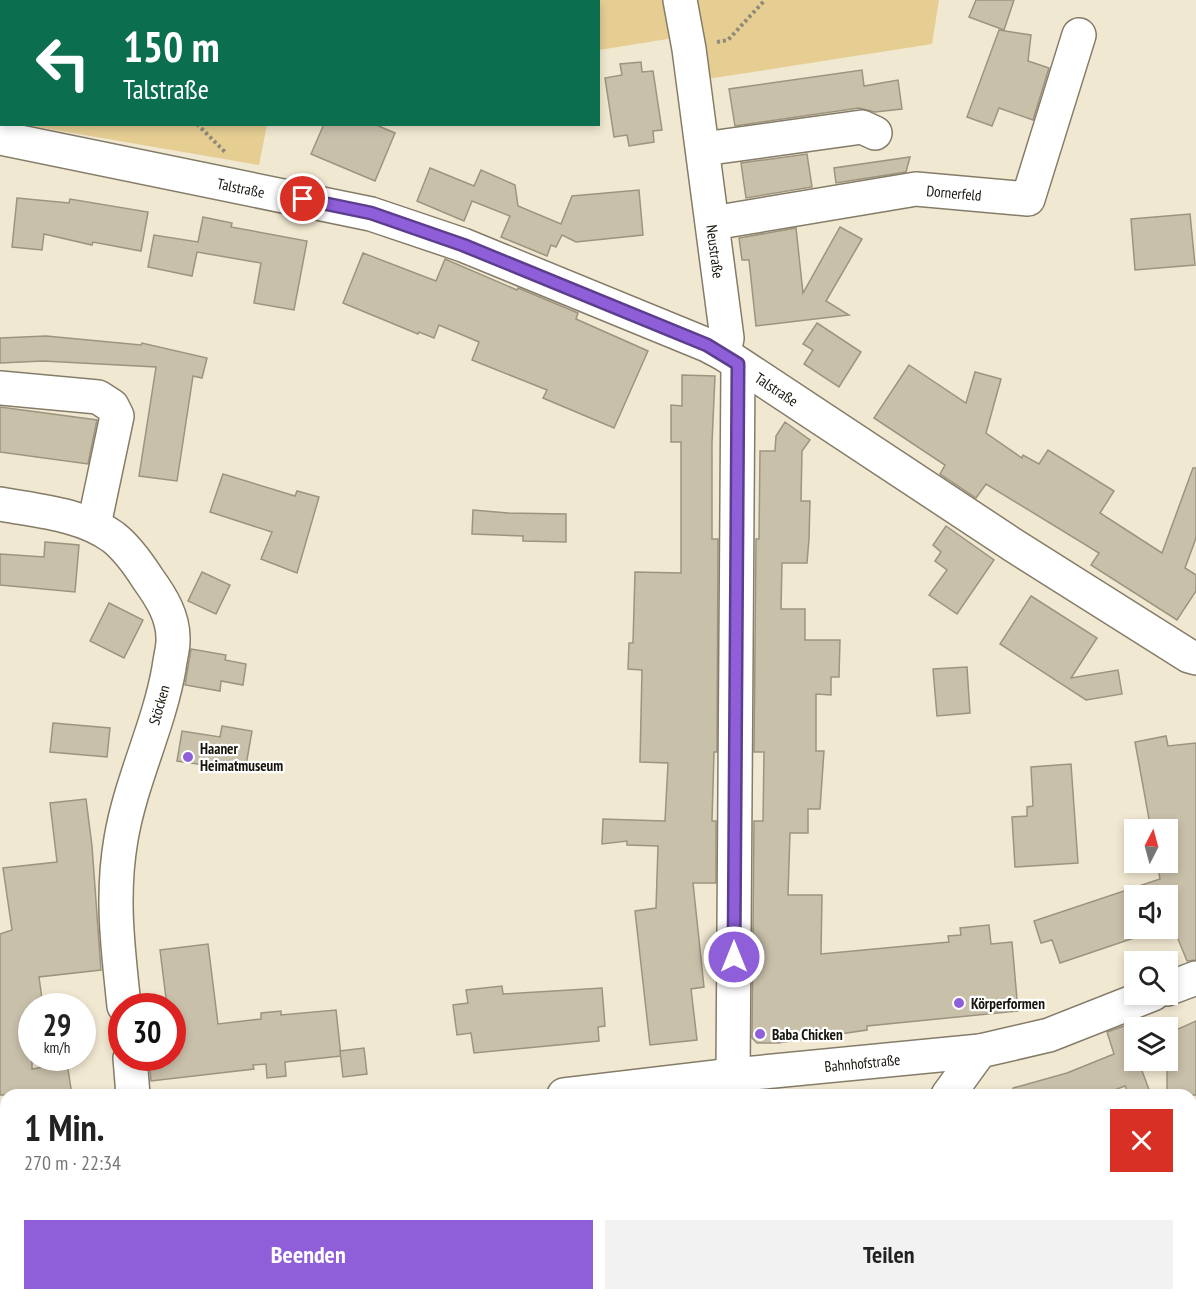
<!DOCTYPE html>
<html lang="de">
<meta charset="utf-8">
<style>
body{margin:0;font-family:"PT Sans Narrow",sans-serif;background:#f2f2f2;color:#222;height:100vh;display:flex;flex-direction:column;font-size:22px;white-space:nowrap}
*{box-sizing:border-box;margin:0}
p{font-size:20px;color:#767676}
.icon{flex:none;width:33px;height:33px;fill:none;stroke:currentColor;stroke-width:2;stroke-linecap:round;stroke-linejoin:round}
.map{position:relative;flex:1;overflow:hidden}
.sheet{position:absolute;left:0px;top:1089px;width:1197px;height:212px;display:flex;flex-direction:column;background:#fff;border-radius:18px 18px 0 0;box-shadow:0 3px 9px #0003}
.sheet>*{flex:none}
.hud{position:absolute;left:0px;top:0px;width:600px;height:126px;box-shadow:0 3px 9px #0003;background:#0b6e4f;color:#fff;overflow:hidden}
.needle{width:39px;rotate:6deg}
.fabs{position:absolute;left:1124px;top:819px;display:grid;gap:12px}
.fabs a{display:grid;place-items:center;width:54px;height:54px;border-radius:0px;background:#fff;box-shadow:0 3px 9px #0003;font-size:30px}
.speed{position:absolute;left:18px;top:993px;display:flex;gap:12px;font-size:30px;font-weight:700;text-align:center}
.speed>*{display:grid;place-content:center;width:78px;height:78px;border-radius:50%;background:#fff;box-shadow:0 3px 9px #0003;line-height:1}
.speed small{font-size:15px;font-weight:400}
.speed .limit{border:9px solid #d22;background:#fff;color:#111}
.pin{position:absolute;display:grid;place-items:center;width:51px;height:51px;color:#fff;margin:-26px;border:3px solid #fff;border-radius:50%;box-shadow:0 2px 6px #0007}
.me{position:absolute;width:66px;margin:-33px;rotate:0deg;stroke-linejoin:round;filter:drop-shadow(0 0 4px #0008)}
.turn{display:flex;align-items:center;gap:21px;height:126px;padding:0 24px;font-size:27px}
.turn .icon{width:78px;height:78px;stroke-width:2.5}
.turn b{display:block;font-size:42px;line-height:51px}
.round{display:grid;place-items:center;flex:none;width:63px;height:63px;border-radius:0px;background:#f2f2f2}
.head{display:flex;align-items:center;justify-content:space-between;height:102px;padding:0 24px}
h1{font-size:36px;font-weight:800;line-height:45px}
.primary-button{display:flex;gap:12px;margin-top:auto;padding:12px 24px}
.primary-button a{flex:1;height:69px;border-radius:0px;background:#8e5fd9;color:#fff;font-size:24px;font-weight:800;line-height:69px;text-align:center}
.primary-button a+a{background:#f2f2f2;color:#222}
.map>svg:first-child{display:block}
.green{fill:#e6ce93}
.lines{fill:none;stroke-linecap:round;stroke-linejoin:round}
.stream{stroke:#c09d41;stroke-width:8}
.building{fill:#c9c0aa;stroke:#9c947e;stroke-width:1.5}
.minor-casing{stroke:#857c68;stroke-width:36}
.major-casing{stroke:#857c68;stroke-width:36}
.path{stroke:#8f8979;stroke-width:4;stroke-dasharray:3 3;stroke-linecap:butt}
.minor{stroke:#fff;stroke-width:33}
.major{stroke:#fff;stroke-width:33}
.route-casing{stroke:#5c3e8d;stroke-width:15}
.route{stroke:#8e5fd9;stroke-width:10}
.poi-dot{fill:#8e5fd9;stroke:#fff;stroke-width:2}
.labels{text-anchor:middle;dominant-baseline:central;stroke-width:4.5;stroke-linejoin:round;paint-order:stroke}
.street-label{font-size:15px;fill:#18150d;stroke:#fff}
.poi-label{font-size:15px;font-weight:bold;fill:#18150d;stroke:#fff;text-anchor:start}
</style>
<div class="map">
<svg width="1196" height="1300" viewBox="0 0 1196 1300">
<rect width="100%" height="100%" fill="#f1e8d1"/>
<!-- green -->
<g class="green">
<path d="M 0,0 L 339,0 L 339,1 L 2,2 L 1,120 Z"/>
<path d="M 525,0 L 939,0 L 932,44 L 707,79 L 699,34 L 599,50 L 598,2 Z"/>
<path d="M 26,125 L 267,124 L 267,125 L 259,165 Z"/>
</g>
<g class="lines">
<!-- stream -->
<g class="stream">
<path d="M 441,2 L 447,0"/>
<path d="M 0,28 L 2,28"/>
</g>
</g>
<!-- building -->
<g class="building">
<path d="M 976,0 L 1014,0 L 1004,30 L 969,17 Z"/>
<path d="M 999,30 L 1031,35 L 1028,61 L 1049,68 L 1033,120 L 999,108 L 992,126 L 967,117 Z"/>
<path d="M 641,62 L 642,72 L 653,71 L 662,130 L 653,131 L 654,142 L 629,146 L 627,135 L 614,137 L 605,78 L 622,75 L 620,64 Z"/>
<path d="M 862,70 L 864,86 L 898,80 L 902,109 L 875,112 L 859,108 L 735,126 L 729,89 Z"/>
<path d="M 324,124 L 374,124 L 395,133 L 375,181 L 311,154 Z"/>
<path d="M 807,154 L 812,187 L 746,198 L 741,163 Z"/>
<path d="M 910,157 L 906,172 L 836,183 L 834,168 Z"/>
<path d="M 430,168 L 474,186 L 481,170 L 515,185 L 518,206 L 561,224 L 572,196 L 639,190 L 643,235 L 576,242 L 562,235 L 556,247 L 551,245 L 547,256 L 501,237 L 510,216 L 472,201 L 464,221 L 417,201 Z"/>
<path d="M 17,198 L 69,203 L 70,199 L 148,212 L 141,251 L 93,242 L 92,245 L 44,234 L 42,250 L 12,247 Z"/>
<path d="M 1190,214 L 1195,265 L 1135,270 L 1131,219 Z"/>
<path d="M 203,217 L 232,223 L 231,227 L 307,241 L 294,310 L 254,303 L 261,263 L 197,252 L 192,276 L 148,267 L 154,235 L 198,242 Z"/>
<path d="M 840,227 L 862,239 L 826,301 L 849,315 L 756,326 L 749,260 L 742,260 L 739,238 L 796,228 L 803,293 Z"/>
<path d="M 363,253 L 436,281 L 445,259 L 517,290 L 518,288 L 578,313 L 576,319 L 648,351 L 614,428 L 543,398 L 547,390 L 472,360 L 479,342 L 439,325 L 434,338 L 419,332 L 418,334 L 343,303 Z"/>
<path d="M 817,323 L 861,352 L 839,387 L 804,364 L 813,350 L 803,344 Z"/>
<path d="M 46,336 L 141,345 L 142,343 L 207,358 L 202,378 L 193,376 L 177,481 L 139,476 L 156,367 L 43,361 L 0,363 L 0,338 Z"/>
<path d="M 909,365 L 966,403 L 975,372 L 1001,379 L 986,433 L 1022,458 L 1023,455 L 1039,464 L 1048,450 L 1114,491 L 1100,513 L 1162,553 L 1193,468 L 1196,468 L 1196,538 L 1185,568 L 1196,575 L 1196,591 L 1177,620 L 1091,565 L 1099,553 L 986,484 L 976,498 L 940,474 L 945,465 L 874,418 Z"/>
<path d="M 682,375 L 715,376 L 712,443 L 712,539 L 718,539 L 717,752 L 714,752 L 712,821 L 716,821 L 716,883 L 693,883 L 704,987 L 691,989 L 697,1040 L 650,1045 L 635,911 L 656,908 L 658,846 L 627,845 L 627,841 L 602,844 L 603,819 L 665,821 L 668,763 L 640,762 L 642,670 L 628,669 L 629,643 L 633,643 L 635,572 L 681,573 L 681,442 L 671,442 L 671,405 L 682,406 Z"/>
<path d="M 0,407 L 97,420 L 88,464 L 0,452 Z"/>
<path d="M 785,422 L 810,440 L 802,451 L 801,501 L 810,501 L 809,539 L 807,563 L 782,563 L 781,609 L 805,609 L 805,640 L 840,640 L 839,677 L 831,677 L 831,695 L 816,694 L 816,751 L 824,751 L 820,809 L 808,809 L 808,833 L 790,833 L 788,895 L 822,895 L 821,954 L 949,942 L 948,936 L 961,935 L 960,928 L 989,925 L 991,944 L 1012,942 L 1018,1011 L 867,1026 L 867,1030 L 778,1043 L 757,1043 L 752,1038 L 754,821 L 763,821 L 764,752 L 754,752 L 756,539 L 759,539 L 760,451 L 775,451 L 776,436 Z"/>
<path d="M 223,474 L 295,496 L 297,491 L 319,497 L 297,573 L 261,559 L 272,532 L 210,512 Z"/>
<path d="M 473,510 L 508,513 L 566,514 L 566,542 L 523,541 L 523,536 L 472,534 Z"/>
<path d="M 946,526 L 994,560 L 957,614 L 929,595 L 947,570 L 935,561 L 941,552 L 933,545 Z"/>
<path d="M 45,542 L 79,545 L 75,592 L 0,585 L 0,554 L 44,557 Z"/>
<path d="M 202,572 L 230,585 L 216,614 L 188,601 Z"/>
<path d="M 1031,596 L 1097,638 L 1071,678 L 1118,670 L 1122,694 L 1086,700 L 1000,644 Z"/>
<path d="M 109,603 L 143,620 L 124,658 L 90,641 Z"/>
<path d="M 191,649 L 226,655 L 225,660 L 246,664 L 243,685 L 221,681 L 220,691 L 185,685 Z"/>
<path d="M 967,667 L 970,713 L 937,716 L 933,669 Z"/>
<path d="M 53,723 L 110,728 L 107,757 L 50,752 Z"/>
<path d="M 222,726 L 252,731 L 245,771 L 177,761 L 182,731 L 220,737 Z"/>
<path d="M 1166,736 L 1168,746 L 1196,743 L 1196,960 L 1187,961 L 1167,912 L 1167,896 L 1134,896 L 1134,914 L 1126,915 L 1134,938 L 1060,963 L 1052,940 L 1041,943 L 1034,921 L 1160,879 L 1157,862 L 1167,862 L 1167,830 L 1151,830 L 1135,742 Z"/>
<path d="M 1071,764 L 1078,863 L 1015,867 L 1012,817 L 1027,816 L 1027,807 L 1033,806 L 1031,767 Z"/>
<path d="M 86,799 L 92,846 L 101,970 L 39,977 L 43,1006 L 32,1006 L 32,1069 L 67,1063 L 72,1095 L 0,1095 L 0,934 L 12,930 L 3,868 L 57,862 L 50,803 Z"/>
<path d="M 208,944 L 218,1024 L 261,1019 L 261,1013 L 281,1011 L 281,1015 L 336,1010 L 341,1056 L 285,1062 L 286,1076 L 267,1078 L 266,1064 L 253,1065 L 254,1069 L 151,1081 L 149,1058 L 172,1058 L 172,1006 L 167,1006 L 160,950 Z"/>
<path d="M 502,986 L 503,994 L 602,988 L 605,1026 L 598,1027 L 599,1041 L 474,1053 L 471,1033 L 457,1035 L 453,1005 L 468,1003 L 466,990 Z"/>
<path d="M 1196,1021 L 1196,1095 L 1167,1095 L 1167,1034 Z"/>
<path d="M 1124,1026 L 1134,1051 L 1134,1060 L 1138,1060 L 1151,1095 L 1129,1095 L 1125,1086 L 1101,1095 L 1013,1095 L 1013,1088 L 1067,1073 L 1114,1054 L 1107,1032 Z"/>
<path d="M 364,1048 L 367,1074 L 343,1077 L 340,1051 Z"/>
</g>
<g class="lines">
<!-- minor casing -->
<g class="minor-casing">
<g id="minor">
<path id="s1" d="M 680,0 L 689,49 L 727,338 L 724,354"/>
<path id="s2" d="M 0,138 L 371,214 L 463,245 L 707,345 L 724,354 L 1013,545 L 1189,656 L 1196,658"/>
<path d="M 703,149 L 862,127 L 875,133"/>
<path id="s3" d="M 713,223 L 916,189 L 1028,199 L 1079,35"/>
<path d="M 0,388 L 98,397 L 112,406 L 117,416 L 94,525"/>
<path d="M 0,504 C 38,511 81,514 113,537 C 126,547 139,565 148,579 C 161,597 174,617 173,641 C 173,649 170,659 169,668 C 159,726 131,780 121,839 C 111,897 118,948 124,1006"/>
<path d="M 130,1058 L 133,1095"/>
<path d="M 733,1075 L 738,364"/>
<path d="M 948,1095 L 980,1051"/>
<path d="M 1023,1294 L 1026,1300"/>
<path d="M 747,1300 L 753,1294"/>
</g>
</g>
<!-- major casing -->
<g class="major-casing">
<g id="major">
<path d="M 1167,989 L 1196,978"/>
<path id="s4" d="M 564,1095 L 733,1075 L 980,1051 L 1049,1035 L 1153,994"/>
<path d="M 0,1158 L 6,1157"/>
</g>
</g>
<!-- path -->
<g class="path">
<path d="M 279,0 L 280,2"/>
<path d="M 305,2 L 309,0"/>
<path d="M 717,42 L 728,40 L 765,0"/>
<path d="M 0,93 L 2,93"/>
<path d="M 197,124 L 226,153"/>
</g>
<!-- minor -->
<use href="#minor" class="minor"/>
<!-- major -->
<use href="#major" class="major"/>
</g>
<g class="lines">
<!-- route casing -->
<g class="route-casing">
<path id="route" d="M 303,199 L 371,213 L 463,245 L 707,345 L 738,364 L 734,957"/>
</g>
<!-- route -->
<use href="#route" class="route"/>
</g>
<!-- markers -->
<g class="poi-dot">
<circle cx="188" cy="757" r="6"/>
<circle cx="959" cy="1003" r="6"/>
<circle cx="760" cy="1034" r="6"/>
</g>
<g class="labels">
<!-- street labels -->
<g class="street-label">
<text stroke="none"><textPath href="#s2" startOffset="246">Talstraße</textPath></text>
<text stroke="none"><textPath href="#s3" startOffset="244">Dornerfeld</textPath></text>
<text stroke="none"><textPath href="#s1" startOffset="254">Neustraße</textPath></text>
<text stroke="none"><textPath href="#s2" startOffset="822">Talstraße</textPath></text>
<text transform="translate(159 705) rotate(-74)">Stöcken</text>
<text stroke="none"><textPath href="#s4" startOffset="300">Bahnhofstraße</textPath></text>
</g>
<!-- poi labels -->
<g class="poi-label">
<text x="200" y="748">Haaner<tspan x="200" dy="17">Heimatmuseum</tspan></text>
<text x="971" y="1003">Körperformen</text>
<text x="772" y="1034">Baba Chicken</text>
</g>
</g>
</svg>
<div class="fabs">
<a><svg class="needle" viewBox="-14 -14 28 28"><path d="M0-13l5 13h-10z" fill="#e53935"/><path d="M0 13l5-13h-10z" fill="#767676"/></svg></a>
<a><svg class="icon" aria-label="sound" viewBox="0 0 24 24"><path d="M4 9h4l5-4v14l-5-4H4zM17 9q2 3 0 6"/></svg></a>
<a><svg class="icon" aria-label="search" viewBox="0 0 24 24"><circle cx="10" cy="10" r="6"/><path d="M15 15l6 6"/></svg></a>
<a><svg class="icon" aria-label="layers" viewBox="0 0 24 24"><path d="M12 4l9 5-9 5-9-5zM3 14l9 5 9-5"/></svg></a>
</div>
<div class="speed"><div>29<small>km/h</small></div><div class="limit">30</div></div>
<div class="pin" style="left:303px;top:199px;background:#d93025"><svg class="icon" aria-label="arrive" viewBox="0 0 24 24"><path d="M6 21V4h12l-3 4 3 4H6"/></svg></div>
<svg class="me" style="left:734px;top:957px" viewBox="-20 -20 40 40"><circle r="17" fill="#8e5fd9" stroke="#fff" stroke-width="3"/><path d="M0-11L8 9 0 5-8 9z" fill="#fff"/></svg>
<div class="hud">
<div class="turn"><svg class="icon" aria-label="left" viewBox="0 0 24 24"><path d="M17 20v-9H6M10 6l-5 5 5 5"/></svg><div><b>150 m</b>Talstraße</div></div>
</div>
<section class="sheet">
<div class="head"><div><h1>1 Min.</h1><p>270 m · 22:34</p></div><a class="round" style="background:#d93025;color:#fff"><svg class="icon" aria-label="close" viewBox="0 0 24 24"><path d="M6 6l12 12M18 6L6 18"/></svg></a></div>
<div class="primary-button"><a>Beenden</a><a>Teilen</a></div>
</section>
</div>
